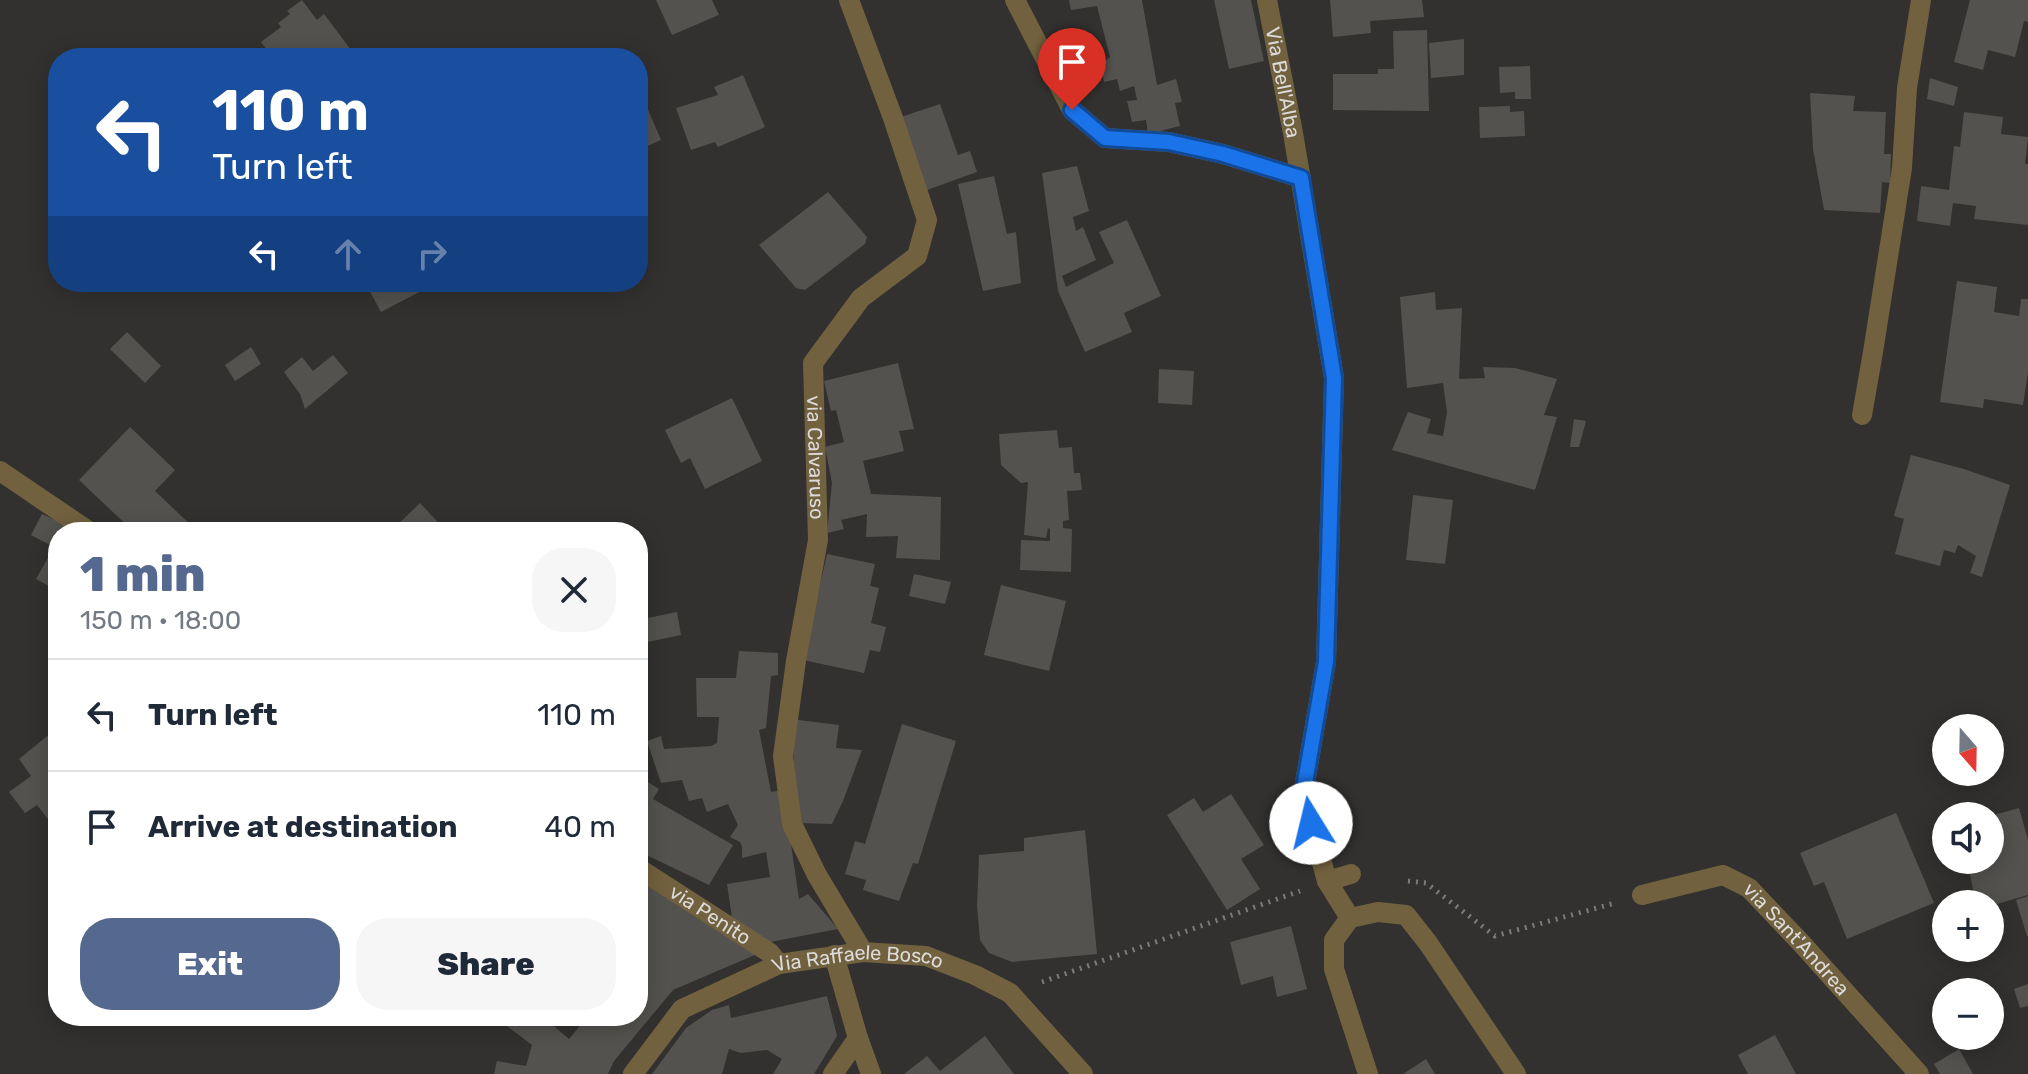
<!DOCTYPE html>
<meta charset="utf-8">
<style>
body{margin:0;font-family:Rubik,sans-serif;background:#f6f6f7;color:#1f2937;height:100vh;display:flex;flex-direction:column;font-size:30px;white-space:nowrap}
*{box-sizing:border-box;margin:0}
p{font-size:26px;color:#747a83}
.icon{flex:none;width:44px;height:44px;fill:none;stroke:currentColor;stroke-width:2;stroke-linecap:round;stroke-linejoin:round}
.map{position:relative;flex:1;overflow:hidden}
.drawer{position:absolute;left:48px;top:522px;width:600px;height:504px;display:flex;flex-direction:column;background:#fff;border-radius:32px;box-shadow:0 4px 20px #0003}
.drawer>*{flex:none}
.hud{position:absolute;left:48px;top:48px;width:600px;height:244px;border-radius:32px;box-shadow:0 4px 20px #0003;background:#1a4fa0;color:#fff;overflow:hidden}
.needle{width:52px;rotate:160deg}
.fabs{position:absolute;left:1932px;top:714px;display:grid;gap:16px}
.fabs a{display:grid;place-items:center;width:72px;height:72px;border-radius:50%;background:#fff;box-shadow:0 4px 20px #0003;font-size:40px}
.pin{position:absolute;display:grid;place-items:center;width:68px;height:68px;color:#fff;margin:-82px -34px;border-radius:50% 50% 50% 0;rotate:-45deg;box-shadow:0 0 8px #0007}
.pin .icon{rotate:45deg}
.me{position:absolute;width:88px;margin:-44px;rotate:351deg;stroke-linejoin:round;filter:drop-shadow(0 0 6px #0008)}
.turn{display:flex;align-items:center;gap:28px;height:168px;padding:0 32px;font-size:36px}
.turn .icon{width:104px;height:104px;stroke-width:2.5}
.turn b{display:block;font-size:56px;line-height:68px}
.lanes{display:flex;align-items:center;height:76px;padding:0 32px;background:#0003;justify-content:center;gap:40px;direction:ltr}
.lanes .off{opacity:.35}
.round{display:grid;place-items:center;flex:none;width:84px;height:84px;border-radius:32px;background:#f6f6f7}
.summary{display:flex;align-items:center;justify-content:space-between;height:136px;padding:0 32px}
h1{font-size:48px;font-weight:800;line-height:60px;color:#556890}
.action{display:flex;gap:16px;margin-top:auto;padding:16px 32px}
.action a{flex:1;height:92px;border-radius:32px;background:#556890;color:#fff;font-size:32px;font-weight:800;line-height:92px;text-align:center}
.action a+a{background:#f6f6f7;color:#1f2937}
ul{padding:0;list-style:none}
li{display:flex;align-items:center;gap:24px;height:112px;padding:0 32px;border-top:2px solid #e0e1e3}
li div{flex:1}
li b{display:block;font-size:30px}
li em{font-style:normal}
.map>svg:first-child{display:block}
.building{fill:#53524f}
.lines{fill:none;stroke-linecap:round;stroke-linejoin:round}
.path{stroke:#7c7b79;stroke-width:5;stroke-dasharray:2 6;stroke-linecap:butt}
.pedestrian{stroke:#71613e;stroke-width:20}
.minor{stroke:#71613e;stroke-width:20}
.tertiary{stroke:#71613e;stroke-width:20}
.route-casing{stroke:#114b97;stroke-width:20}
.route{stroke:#1a73e8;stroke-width:14}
.labels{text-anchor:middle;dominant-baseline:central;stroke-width:7;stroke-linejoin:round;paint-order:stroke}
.street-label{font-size:20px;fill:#dcdbda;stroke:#32312f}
</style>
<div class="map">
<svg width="2028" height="1074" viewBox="0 0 2028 1074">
<rect width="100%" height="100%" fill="#32312f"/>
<!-- building -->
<g class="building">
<path d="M 302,0 L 317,20 L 324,14 L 357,58 L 284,58 L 283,56 L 280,58 L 273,58 L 261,42 L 281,27 L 278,23 L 290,14 L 287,11 Z"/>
<path d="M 656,0 L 712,0 L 719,15 L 672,35 Z"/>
<path d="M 1069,0 L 1142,0 L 1157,85 L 1176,79 L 1182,102 L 1175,103 L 1180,126 L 1148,134 L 1146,120 L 1132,122 L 1127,101 L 1137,100 L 1134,86 L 1120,91 L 1117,79 L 1104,82 L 1101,64 L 1110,57 L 1097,6 L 1071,10 Z"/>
<path d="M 1214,0 L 1251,0 L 1264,61 L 1229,69 Z"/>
<path d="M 1330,0 L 1422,0 L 1424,17 L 1370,21 L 1371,33 L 1333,37 Z"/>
<path d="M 1970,0 L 2028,0 L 2028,22 L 2024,21 L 2015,57 L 1988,50 L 1983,70 L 1954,62 Z"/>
<path d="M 1427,30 L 1429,111 L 1333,110 L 1333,74 L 1378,74 L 1378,69 L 1394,69 L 1393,31 Z"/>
<path d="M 1464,39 L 1464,75 L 1431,78 L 1429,43 Z"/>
<path d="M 1530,66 L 1531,99 L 1515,99 L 1515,92 L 1500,93 L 1499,67 Z"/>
<path d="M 743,75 L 765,127 L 718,147 L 715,142 L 691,150 L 676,108 L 718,95 L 714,87 Z"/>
<path d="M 1930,78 L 1958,87 L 1954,106 L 1927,99 Z"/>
<path d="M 638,86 L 661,140 L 638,150 Z"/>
<path d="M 1810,93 L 1855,96 L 1853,111 L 1886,112 L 1884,154 L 1891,154 L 1890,183 L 1882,182 L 1880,213 L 1824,210 L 1813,149 Z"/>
<path d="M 940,104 L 958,155 L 970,151 L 977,172 L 927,190 L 901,117 Z"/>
<path d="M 1510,106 L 1510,112 L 1524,111 L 1525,136 L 1480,138 L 1479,107 Z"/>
<path d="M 1964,112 L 2003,117 L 2001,134 L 2028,137 L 2025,164 L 2028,164 L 2028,225 L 1974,219 L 1976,206 L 1953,203 L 1950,226 L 1917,221 L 1921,186 L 1949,190 L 1954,146 L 1960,147 Z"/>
<path d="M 1077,166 L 1089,211 L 1073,217 L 1076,231 L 1083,227 L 1096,260 L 1062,276 L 1066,287 L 1114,263 L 1099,232 L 1127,220 L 1161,296 L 1124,313 L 1132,332 L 1085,352 L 1058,291 L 1042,173 Z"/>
<path d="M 994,176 L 1007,234 L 1016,232 L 1021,283 L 983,291 L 958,184 Z"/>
<path d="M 828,192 L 867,237 L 865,244 L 805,290 L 796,288 L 759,245 Z"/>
<path d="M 1957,281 L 1997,287 L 1994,312 L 2019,316 L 2021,299 L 2028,299 L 2028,372 L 2023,405 L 1984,399 L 1983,408 L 1940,402 Z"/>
<path d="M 365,282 L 419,282 L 423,290 L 381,312 Z"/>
<path d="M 1435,292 L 1436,310 L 1462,308 L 1459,379 L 1485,378 L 1483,367 L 1515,368 L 1557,379 L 1544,415 L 1557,417 L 1535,490 L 1392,450 L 1408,412 L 1431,419 L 1427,433 L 1443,436 L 1447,412 L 1443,383 L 1407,388 L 1400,297 Z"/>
<path d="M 127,332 L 161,366 L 145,383 L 110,349 Z"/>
<path d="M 251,347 L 261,364 L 235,381 L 225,365 Z"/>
<path d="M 333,355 L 348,373 L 305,409 L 300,394 L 284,372 L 302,357 L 313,371 Z"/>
<path d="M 898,363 L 914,429 L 899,431 L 904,451 L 863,461 L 871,494 L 941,497 L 940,560 L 896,558 L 898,536 L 866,537 L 867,514 L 841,520 L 844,529 L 827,533 L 832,483 L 825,447 L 844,442 L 836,410 L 831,411 L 824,381 Z"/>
<path d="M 1159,369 L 1194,371 L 1192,405 L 1158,403 Z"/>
<path d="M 732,398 L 762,461 L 705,489 L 690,458 L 681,463 L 665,430 Z"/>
<path d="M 1574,419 L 1586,421 L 1579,447 L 1570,447 Z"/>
<path d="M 130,427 L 175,470 L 155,491 L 193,527 L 188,532 L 134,532 L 79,480 Z"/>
<path d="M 1057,430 L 1059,448 L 1072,447 L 1074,473 L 1080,473 L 1082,490 L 1067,491 L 1069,520 L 1063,521 L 1063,528 L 1072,529 L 1071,572 L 1020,570 L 1021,540 L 1050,541 L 1050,529 L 1048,528 L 1046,538 L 1024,535 L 1028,482 L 1021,483 L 1001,465 L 999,434 Z"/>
<path d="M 1911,455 L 1964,469 L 2010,485 L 1982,577 L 1970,573 L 1976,556 L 1958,545 L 1955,553 L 1944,550 L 1940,566 L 1895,554 L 1904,519 L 1894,516 Z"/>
<path d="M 1413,495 L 1453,500 L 1445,564 L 1406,560 Z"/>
<path d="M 420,503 L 447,532 L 390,532 Z"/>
<path d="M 42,514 L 66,525 L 73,532 L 58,532 L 58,591 L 36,579 L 54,547 L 31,535 Z"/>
<path d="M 827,554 L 875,564 L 870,586 L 879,588 L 871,623 L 886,627 L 880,652 L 870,650 L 864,673 L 803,660 Z"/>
<path d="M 914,574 L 951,582 L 945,604 L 909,596 Z"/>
<path d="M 1001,585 L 1066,601 L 1049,671 L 984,655 Z"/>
<path d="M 677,612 L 681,635 L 638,644 L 638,620 Z"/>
<path d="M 739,651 L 778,653 L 778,675 L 771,676 L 766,728 L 759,730 L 771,792 L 783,790 L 799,899 L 808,894 L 838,929 L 765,943 L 732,918 L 727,884 L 770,877 L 766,852 L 742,858 L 742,847 L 740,842 L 730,837 L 738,825 L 728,804 L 707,812 L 702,798 L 689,801 L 682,780 L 661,783 L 647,741 L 661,736 L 664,749 L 711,746 L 717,743 L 719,717 L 697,717 L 696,678 L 736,678 Z"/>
<path d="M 791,719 L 839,725 L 836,748 L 862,750 L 843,801 L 832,824 L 798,823 Z"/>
<path d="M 902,724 L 956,741 L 918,864 L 913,863 L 899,901 L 863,890 L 866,880 L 845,874 L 855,841 L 865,844 Z"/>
<path d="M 51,733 L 58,743 L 58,832 L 37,805 L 25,813 L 9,792 L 31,776 L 19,759 Z"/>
<path d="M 638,776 L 659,789 L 653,799 L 733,845 L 709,885 L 638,851 Z"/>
<path d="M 1231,794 L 1264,845 L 1241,859 L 1260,889 L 1227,910 L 1167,815 L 1194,798 L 1203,812 Z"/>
<path d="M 2019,808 L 2028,840 L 2028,895 L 1990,906 L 1990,904 L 1976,904 L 1967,860 L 1990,860 L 1990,816 Z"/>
<path d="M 1896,813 L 1934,903 L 1847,939 L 1824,882 L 1814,886 L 1800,853 Z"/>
<path d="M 1085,830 L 1097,954 L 1012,962 L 989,953 L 980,940 L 977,906 L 979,855 L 1024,851 L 1024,838 Z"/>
<path d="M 638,876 L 757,954 L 673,990 L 614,1061 L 608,1074 L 494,1074 L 497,1061 L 526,1066 L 532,1045 L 494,1016 L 542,1016 L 569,1039 L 588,1016 L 638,1016 Z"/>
<path d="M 2028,896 L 2028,936 L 2027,936 L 2016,900 Z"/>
<path d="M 1291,926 L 1307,989 L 1277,997 L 1273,976 L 1241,985 L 1230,942 Z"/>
<path d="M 2028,984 L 2028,1006 L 2020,1008 L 2014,989 Z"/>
<path d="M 827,996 L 837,1036 L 814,1074 L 773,1074 L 782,1059 L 767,1050 L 741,1053 L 729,1049 L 722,1074 L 652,1074 L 686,1028 L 712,1010 L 729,1005 L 731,1018 Z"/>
<path d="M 1775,1035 L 1796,1074 L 1748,1074 L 1738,1055 Z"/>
<path d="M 985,1036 L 1014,1074 L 904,1074 L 927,1056 L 940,1071 Z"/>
<path d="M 1959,1049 L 1973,1074 L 1940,1074 L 1934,1064 Z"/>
<path d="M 1426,1059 L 1435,1074 L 1403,1074 Z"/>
</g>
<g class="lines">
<!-- path -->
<g class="path">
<path d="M 1408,881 L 1426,883 L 1495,936 L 1615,903"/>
<path d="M 1042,982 L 1300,891"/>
</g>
<!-- pedestrian -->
<g class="pedestrian">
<path id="s1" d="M 849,0 L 893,118 L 927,220 L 917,256 L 861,298 L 813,363 L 818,540 L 796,661 L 783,756 L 792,824 L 817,875 L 863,952"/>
<path d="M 1327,881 L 1351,874"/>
</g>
<!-- minor -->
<g class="minor">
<path d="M 1015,0 L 1072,110 L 1105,138 L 1169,142 L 1223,154 L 1301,178"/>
<path id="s2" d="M 1267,0 L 1293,133 L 1334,378 L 1326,662 L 1303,794 L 1327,881 L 1350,918"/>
<path d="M 1862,415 L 1873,352 L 1902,168 L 1907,88 L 1921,0"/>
<path d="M 0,471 L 90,532"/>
<path id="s3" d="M 638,868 L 770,953 L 779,964"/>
<path id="s4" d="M 1642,895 L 1723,875 L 1749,888 L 1803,945 L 1919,1074"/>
<path d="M 858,1038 L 871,1074"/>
<path d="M 833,1074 L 858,1038 L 834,955"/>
</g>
<!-- tertiary -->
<g class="tertiary">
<path id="s5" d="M 633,1074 L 682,1009 L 779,964 L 863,952 L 926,956 L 975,975 L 1010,993 L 1083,1074"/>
<path d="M 1368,1074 L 1334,969 L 1334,940 L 1350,918 L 1378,912 L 1406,915 L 1428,943 L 1516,1074"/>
</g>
</g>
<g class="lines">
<!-- route casing -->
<g class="route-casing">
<path id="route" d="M 1072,110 L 1105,138 L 1169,142 L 1223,154 L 1301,178 L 1334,378 L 1326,662 L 1303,794 L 1311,823"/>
</g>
<!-- route -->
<use href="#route" class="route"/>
</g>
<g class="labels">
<!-- street labels -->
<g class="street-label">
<text stroke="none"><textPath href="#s2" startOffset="84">Via Bell'Alba</textPath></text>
<text stroke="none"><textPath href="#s1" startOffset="516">via Calvaruso</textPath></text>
<text stroke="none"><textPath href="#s3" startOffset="86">via Penito</textPath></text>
<text stroke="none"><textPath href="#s4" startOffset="182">via Sant'Andrea</textPath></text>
<text stroke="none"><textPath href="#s5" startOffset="268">Via Raffaele Bosco</textPath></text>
</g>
</g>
</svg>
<div class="fabs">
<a><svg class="needle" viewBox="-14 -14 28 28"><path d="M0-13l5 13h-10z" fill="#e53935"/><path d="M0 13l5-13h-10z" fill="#747a83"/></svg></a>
<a><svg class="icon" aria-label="sound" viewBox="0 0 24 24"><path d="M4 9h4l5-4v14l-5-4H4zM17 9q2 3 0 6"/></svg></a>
<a>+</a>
<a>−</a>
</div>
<div class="pin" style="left:1072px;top:110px;background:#d93025"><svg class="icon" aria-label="arrive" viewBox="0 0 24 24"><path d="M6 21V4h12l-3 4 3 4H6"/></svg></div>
<svg class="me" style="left:1311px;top:823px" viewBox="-20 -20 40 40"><circle r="19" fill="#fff"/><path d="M0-13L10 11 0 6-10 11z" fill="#1a73e8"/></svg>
<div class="hud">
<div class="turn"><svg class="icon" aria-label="left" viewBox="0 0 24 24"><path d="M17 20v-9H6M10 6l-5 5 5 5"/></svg><div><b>110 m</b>Turn left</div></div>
<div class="lanes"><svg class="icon" aria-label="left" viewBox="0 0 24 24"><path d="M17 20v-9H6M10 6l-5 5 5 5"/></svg><svg class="icon off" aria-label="ahead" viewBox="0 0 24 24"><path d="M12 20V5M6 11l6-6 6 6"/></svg><svg class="icon off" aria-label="right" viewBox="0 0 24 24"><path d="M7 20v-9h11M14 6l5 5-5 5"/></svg></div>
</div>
<section class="drawer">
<div class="summary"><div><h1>1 min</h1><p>150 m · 18:00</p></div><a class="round"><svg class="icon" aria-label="close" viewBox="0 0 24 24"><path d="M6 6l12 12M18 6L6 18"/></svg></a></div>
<ul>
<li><svg class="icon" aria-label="left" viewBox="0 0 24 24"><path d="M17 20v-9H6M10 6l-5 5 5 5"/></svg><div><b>Turn left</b></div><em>110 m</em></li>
<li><svg class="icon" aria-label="arrive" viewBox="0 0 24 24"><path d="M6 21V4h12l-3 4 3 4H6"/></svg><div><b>Arrive at destination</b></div><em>40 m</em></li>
</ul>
<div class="action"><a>Exit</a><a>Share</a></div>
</section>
</div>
